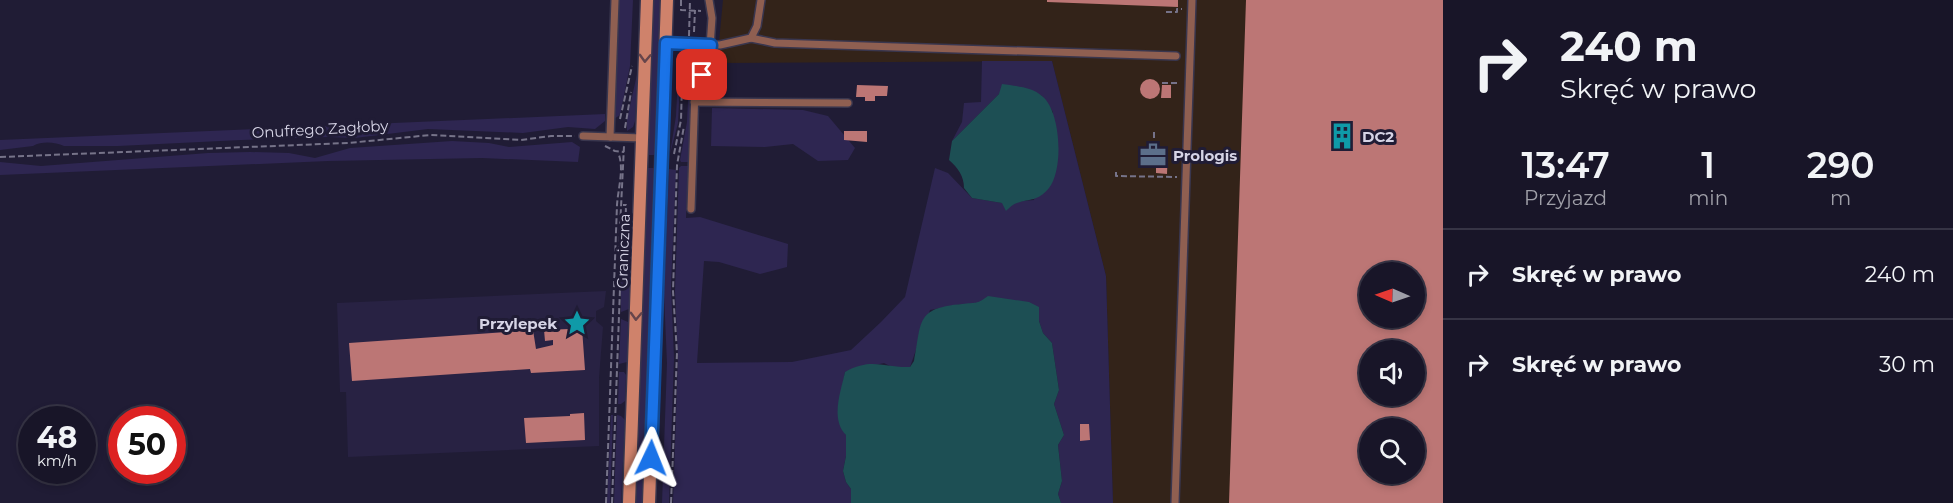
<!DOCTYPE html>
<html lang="pl">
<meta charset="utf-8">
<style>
body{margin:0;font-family:Montserrat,sans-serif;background:#211e30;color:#f1f3f6;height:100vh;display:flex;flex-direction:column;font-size:22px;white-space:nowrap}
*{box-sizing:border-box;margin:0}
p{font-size:20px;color:#9f9fa8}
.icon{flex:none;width:33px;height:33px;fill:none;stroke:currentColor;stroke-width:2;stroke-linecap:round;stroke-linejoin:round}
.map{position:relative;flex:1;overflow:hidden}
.side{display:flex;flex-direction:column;background:#181528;width:510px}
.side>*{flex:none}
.hud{background:#181528;color:#f1f3f6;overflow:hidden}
.needle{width:39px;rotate:272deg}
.buttons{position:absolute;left:1359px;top:262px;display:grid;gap:12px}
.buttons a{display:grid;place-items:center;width:66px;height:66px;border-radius:50%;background:#181528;box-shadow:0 3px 9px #0003,0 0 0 2px #363445;font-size:30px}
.speed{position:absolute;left:18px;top:406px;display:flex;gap:12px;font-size:30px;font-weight:700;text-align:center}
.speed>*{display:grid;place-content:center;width:78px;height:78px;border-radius:50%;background:#181528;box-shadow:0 3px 9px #0003,0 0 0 2px #363445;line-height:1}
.speed small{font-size:15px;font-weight:400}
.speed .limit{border:9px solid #d22;background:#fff;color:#111}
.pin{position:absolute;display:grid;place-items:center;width:51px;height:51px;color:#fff;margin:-26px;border-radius:12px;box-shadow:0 3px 9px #0006}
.me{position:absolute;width:66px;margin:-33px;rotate:2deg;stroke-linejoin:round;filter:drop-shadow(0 0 4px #0008)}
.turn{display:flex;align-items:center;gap:21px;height:126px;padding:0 18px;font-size:27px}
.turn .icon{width:78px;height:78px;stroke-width:2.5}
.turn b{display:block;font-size:42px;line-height:51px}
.eta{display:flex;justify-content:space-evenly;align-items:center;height:102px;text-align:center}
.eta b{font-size:36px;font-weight:600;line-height:42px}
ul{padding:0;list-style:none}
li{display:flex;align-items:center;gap:18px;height:90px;padding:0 18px;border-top:2px solid #363445}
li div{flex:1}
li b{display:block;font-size:22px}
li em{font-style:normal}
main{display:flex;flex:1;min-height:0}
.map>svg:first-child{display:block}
.commercial{fill:#332319;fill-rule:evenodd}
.built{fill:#282243}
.green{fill:#2e2651}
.water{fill:#1d4f54}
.building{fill:#bc7675;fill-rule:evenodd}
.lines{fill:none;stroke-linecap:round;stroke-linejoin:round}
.service-casing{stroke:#39364e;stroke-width:10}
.secondary-casing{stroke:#39364e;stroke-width:15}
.path{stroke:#767389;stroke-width:2;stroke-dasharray:6 3;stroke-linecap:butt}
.service{stroke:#8f5f51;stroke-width:7}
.secondary{stroke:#cf826b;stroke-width:12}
.oneway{stroke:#66454b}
.route-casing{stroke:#114b97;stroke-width:15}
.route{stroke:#1a73e8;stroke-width:10}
.labels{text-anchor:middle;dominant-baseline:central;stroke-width:6;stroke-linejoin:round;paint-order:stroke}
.street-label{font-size:15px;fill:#d6d4e6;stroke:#201c35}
.poi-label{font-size:15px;font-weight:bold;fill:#d6d4e6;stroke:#201c35;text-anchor:start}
</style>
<main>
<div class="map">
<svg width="1443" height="503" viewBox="0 0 1443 503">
<rect width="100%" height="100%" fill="#201c35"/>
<!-- commercial -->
<path class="commercial" d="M 723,0 L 1443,0 L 1443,503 L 1113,503 L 1106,276 L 1052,61 L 717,63 ZM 1370,273 L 1414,273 L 1414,318 L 1370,318 ZM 1370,351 L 1414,351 L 1414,396 L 1370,396 ZM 1370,429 L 1414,429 L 1414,474 L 1370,474 Z"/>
<!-- built -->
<path class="built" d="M 606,291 L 604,307 L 596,311 L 596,321 L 603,327 L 599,378 L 599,446 L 348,457 L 346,392 L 340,392 L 337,303 Z"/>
<!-- green -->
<g class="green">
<path d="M 619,0 L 633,0 L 630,66 L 620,115 L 614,119 Z"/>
<path d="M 654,0 L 660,0 L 655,155 L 648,155 Z"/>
<path d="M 703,52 L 705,60 L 691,90 L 688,162 L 681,162 L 680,160 L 687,122 L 689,80 L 695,54 Z"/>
<path d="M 685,61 L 680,83 L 678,123 L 670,154 L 676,116 L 678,75 Z"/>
<path d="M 982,61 L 1052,61 L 1106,276 L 1113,503 L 1061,503 L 1058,494 L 1062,481 L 1058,445 L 1064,435 L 1054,404 L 1059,390 L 1052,343 L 1043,333 L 1039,321 L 978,304 L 962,304 L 930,310 L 910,367 L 892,367 L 884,363 L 845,372 L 838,414 L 846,435 L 846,456 L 843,471 L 846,482 L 851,489 L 851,503 L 673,503 L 678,358 L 675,291 L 679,168 L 681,166 L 688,166 L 686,218 L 700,217 L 788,244 L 787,267 L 760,274 L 719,262 L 704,261 L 697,363 L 792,362 L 851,350 L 881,322 L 905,297 L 935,168 L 948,173 L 972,198 L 1002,203 L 1034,200 L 1053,112 L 1042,96 L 1026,89 L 999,94 L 952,141 L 962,122 L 964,103 L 981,102 Z"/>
<path d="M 638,70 L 635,121 L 633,127 L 627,131 L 627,119 Z"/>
<path d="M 712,108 L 803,110 L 828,116 L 855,148 L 848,160 L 818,161 L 793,144 L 765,147 L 711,146 Z"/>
<path d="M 605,114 L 605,121 L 595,129 L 568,127 L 523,133 L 428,129 L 355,138 L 328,137 L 241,140 L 118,146 L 64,146 C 55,142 42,141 33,146 L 0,150 L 0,140 Z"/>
<path d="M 452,141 L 489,143 L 509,147 L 572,142 L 580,147 L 578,162 L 482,158 L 328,161 L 0,175 L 0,162 L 41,166 L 208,153 L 250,152 L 289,153 L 315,158 L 350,148 Z"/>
<path d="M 648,168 L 654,168 L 642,503 L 636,503 Z"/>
<path d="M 669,169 L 676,170 L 671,286 L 674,358 L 669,503 L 662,503 L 667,363 L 664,294 Z"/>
<path d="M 621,248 L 627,248 L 630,264 L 629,309 L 621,312 Z"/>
<path d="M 621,319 L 628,322 L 627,362 L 619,364 Z"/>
<path d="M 619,372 L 624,372 L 626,375 L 625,401 L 621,404 L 618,404 Z"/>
<path d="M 611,415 L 613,415 L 610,503 L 607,503 Z"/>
<path d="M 617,415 L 621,416 L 625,420 L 621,503 L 614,503 Z"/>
</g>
<!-- water -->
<g class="water">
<path d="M 1002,84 C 1015,86 1032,87 1042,96 C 1061,111 1064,169 1049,188 C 1037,202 1031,198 1017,203 C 1013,204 1009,208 1006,211 L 1002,203 L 972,198 L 964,188 C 964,176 958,168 949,160 L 952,141 L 999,94 Z"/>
<path d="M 988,296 L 1029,302 L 1039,307 L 1039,321 L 1043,333 L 1052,343 L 1059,390 L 1054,404 L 1064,435 L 1058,445 L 1062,481 L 1058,494 L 1061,503 L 851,503 L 851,489 L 846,482 L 843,471 L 846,456 L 846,435 C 830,419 841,391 845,372 C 872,357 883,368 910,367 L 914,361 C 922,322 915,308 962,304 C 976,302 976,305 988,296 Z"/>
</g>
<!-- building -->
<g class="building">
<path d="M 1047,0 L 1178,0 L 1178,7 L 1047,2 Z"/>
<path d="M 1246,0 L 1443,0 L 1443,503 L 1229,503 ZM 1370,273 L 1414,273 L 1414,318 L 1370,318 ZM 1370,351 L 1414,351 L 1414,396 L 1370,396 ZM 1370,429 L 1414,429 L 1414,474 L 1370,474 Z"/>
<circle cx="1150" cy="89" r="10"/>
<path d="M 857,85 L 888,86 L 887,96 L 875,96 L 875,101 L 865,101 L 865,97 L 856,97 Z"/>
<path d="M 1162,85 L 1171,85 L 1171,98 L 1161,98 Z"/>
<path d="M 844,131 L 867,131 L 867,142 L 844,140 Z"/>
<path d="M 1138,147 L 1168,147 L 1167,174 L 1156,173 L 1156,162 L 1138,162 Z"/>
<path d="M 569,325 L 576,325 L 576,328 L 582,328 L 585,370 L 531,373 L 530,369 L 352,381 L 349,343 L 533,330 L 536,349 L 553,345 L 553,340 L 545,341 L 544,330 L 569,329 Z"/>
<path d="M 584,413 L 585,440 L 526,443 L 524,418 L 570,416 L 570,414 Z"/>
<path d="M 1080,424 L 1089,424 L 1090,440 L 1080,441 Z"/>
</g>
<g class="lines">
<!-- service casing -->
<g class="service-casing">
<g id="service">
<path d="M 751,38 L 775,43 L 1176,56"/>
<path d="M 666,43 L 720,45 L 751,38 L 757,26 L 761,0"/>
<path d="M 694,102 L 848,103"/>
<path d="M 583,136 L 642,138"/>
<path d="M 610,137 L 615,0"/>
<path d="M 691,209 L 695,89 L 709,61 L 712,18 L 709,0"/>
<path d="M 1175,503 L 1192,0"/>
</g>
</g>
<!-- secondary casing -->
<g class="secondary-casing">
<g id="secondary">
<path d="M 629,503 L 647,0"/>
<path d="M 649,503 L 667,0"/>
</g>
</g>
<!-- path -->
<g class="path">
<path d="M 681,0 L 681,10 L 701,11"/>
<path d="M 1166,12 L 1177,12 L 1177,9 L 1182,9"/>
<path d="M 694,32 L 695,10"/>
<path d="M 689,36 L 690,0"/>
<path d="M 687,82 L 694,55"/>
<path d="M 1162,83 L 1180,83"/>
<path d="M 620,119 L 632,66"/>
<path d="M 625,128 L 631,92"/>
<path d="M 605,146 L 615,151 L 624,152"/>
<path d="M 1154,147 L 1154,131"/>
<path d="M 674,154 L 681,120 L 682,85 L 689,54"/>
<path d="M 0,157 L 348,143 L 431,135 L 521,140 L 551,136 L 575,136"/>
<path d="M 1116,172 L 1116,176 L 1177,177"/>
<path d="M 621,245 L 625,246 L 626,205 L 623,205"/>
<path d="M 606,503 L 617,205 C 618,189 624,170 619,155"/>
<path d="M 612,503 L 620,289 L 619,248 L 624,146"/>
<path d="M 671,503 L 677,353 L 673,291 L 677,165 L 684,126"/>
</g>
<!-- service -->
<use href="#service" class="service"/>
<!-- secondary -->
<use href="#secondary" class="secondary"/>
</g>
<!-- one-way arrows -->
<defs><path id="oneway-chevron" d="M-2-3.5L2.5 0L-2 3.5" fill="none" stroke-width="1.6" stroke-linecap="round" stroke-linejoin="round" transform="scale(1.5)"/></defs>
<g class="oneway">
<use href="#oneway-chevron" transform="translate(645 58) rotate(92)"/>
<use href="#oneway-chevron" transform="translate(636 316) rotate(92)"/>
</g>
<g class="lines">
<!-- route casing -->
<g class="route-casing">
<path id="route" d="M 651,458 L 666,43 L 711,45 L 709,61 L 702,75"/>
</g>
<!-- route -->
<use href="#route" class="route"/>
</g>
<!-- icons -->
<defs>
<g id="building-bare" transform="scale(2.07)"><path d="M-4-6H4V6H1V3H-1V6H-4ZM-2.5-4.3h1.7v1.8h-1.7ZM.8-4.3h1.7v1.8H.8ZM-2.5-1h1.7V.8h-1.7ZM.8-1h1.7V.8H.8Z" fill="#0f9aa8" stroke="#201c35" stroke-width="2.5" paint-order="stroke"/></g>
<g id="office-bare" transform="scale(2.07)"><path d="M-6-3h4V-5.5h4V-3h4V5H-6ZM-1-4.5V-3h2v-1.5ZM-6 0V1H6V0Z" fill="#5c6f8a" stroke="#201c35" stroke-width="2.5" paint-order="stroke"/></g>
<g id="sight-bare" transform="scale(2.07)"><path d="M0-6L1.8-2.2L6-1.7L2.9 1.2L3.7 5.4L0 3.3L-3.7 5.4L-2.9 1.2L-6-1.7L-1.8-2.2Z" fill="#0f9aa8" stroke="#201c35" stroke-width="2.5" paint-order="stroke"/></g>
</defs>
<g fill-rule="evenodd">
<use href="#building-bare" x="1342" y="136"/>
<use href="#office-bare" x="1153" y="155"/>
<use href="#sight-bare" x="577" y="323"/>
</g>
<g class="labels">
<!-- street labels -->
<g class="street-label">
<text transform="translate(320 129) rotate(-3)">Onufrego Zagłoby</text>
<text transform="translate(623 251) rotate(-88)">Graniczna</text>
</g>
<!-- poi labels -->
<g class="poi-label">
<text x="1362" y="136">DC2</text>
<text x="1173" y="155">Prologis</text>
<text x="557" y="323" text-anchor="end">Przylepek</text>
</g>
</g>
</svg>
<div class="buttons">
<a><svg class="needle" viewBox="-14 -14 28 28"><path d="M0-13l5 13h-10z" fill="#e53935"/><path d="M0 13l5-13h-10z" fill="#9f9fa8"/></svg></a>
<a><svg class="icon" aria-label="sound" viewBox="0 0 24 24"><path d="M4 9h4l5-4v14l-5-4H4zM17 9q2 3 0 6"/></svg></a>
<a><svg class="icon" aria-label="search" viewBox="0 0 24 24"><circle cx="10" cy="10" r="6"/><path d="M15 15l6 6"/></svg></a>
</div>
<div class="speed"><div>48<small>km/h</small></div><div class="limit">50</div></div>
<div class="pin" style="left:702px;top:75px;background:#d93025"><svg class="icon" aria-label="arrive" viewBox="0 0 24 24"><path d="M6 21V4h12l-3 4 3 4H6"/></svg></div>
<svg class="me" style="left:651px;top:458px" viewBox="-20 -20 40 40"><path d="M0-17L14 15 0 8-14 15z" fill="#1a73e8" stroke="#fff" stroke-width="4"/></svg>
</div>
<section class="side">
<div class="hud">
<div class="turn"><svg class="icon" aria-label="right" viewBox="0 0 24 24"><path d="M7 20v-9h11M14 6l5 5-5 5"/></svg><div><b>240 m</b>Skręć w prawo</div></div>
</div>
<div class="eta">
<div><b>13:47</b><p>Przyjazd</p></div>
<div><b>1</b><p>min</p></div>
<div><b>290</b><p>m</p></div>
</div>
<ul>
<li><svg class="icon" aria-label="right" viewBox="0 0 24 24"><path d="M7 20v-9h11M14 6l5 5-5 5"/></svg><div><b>Skręć w prawo</b></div><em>240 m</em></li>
<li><svg class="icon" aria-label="right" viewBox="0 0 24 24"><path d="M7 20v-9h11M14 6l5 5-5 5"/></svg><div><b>Skręć w prawo</b></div><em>30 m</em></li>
</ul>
</section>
</main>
